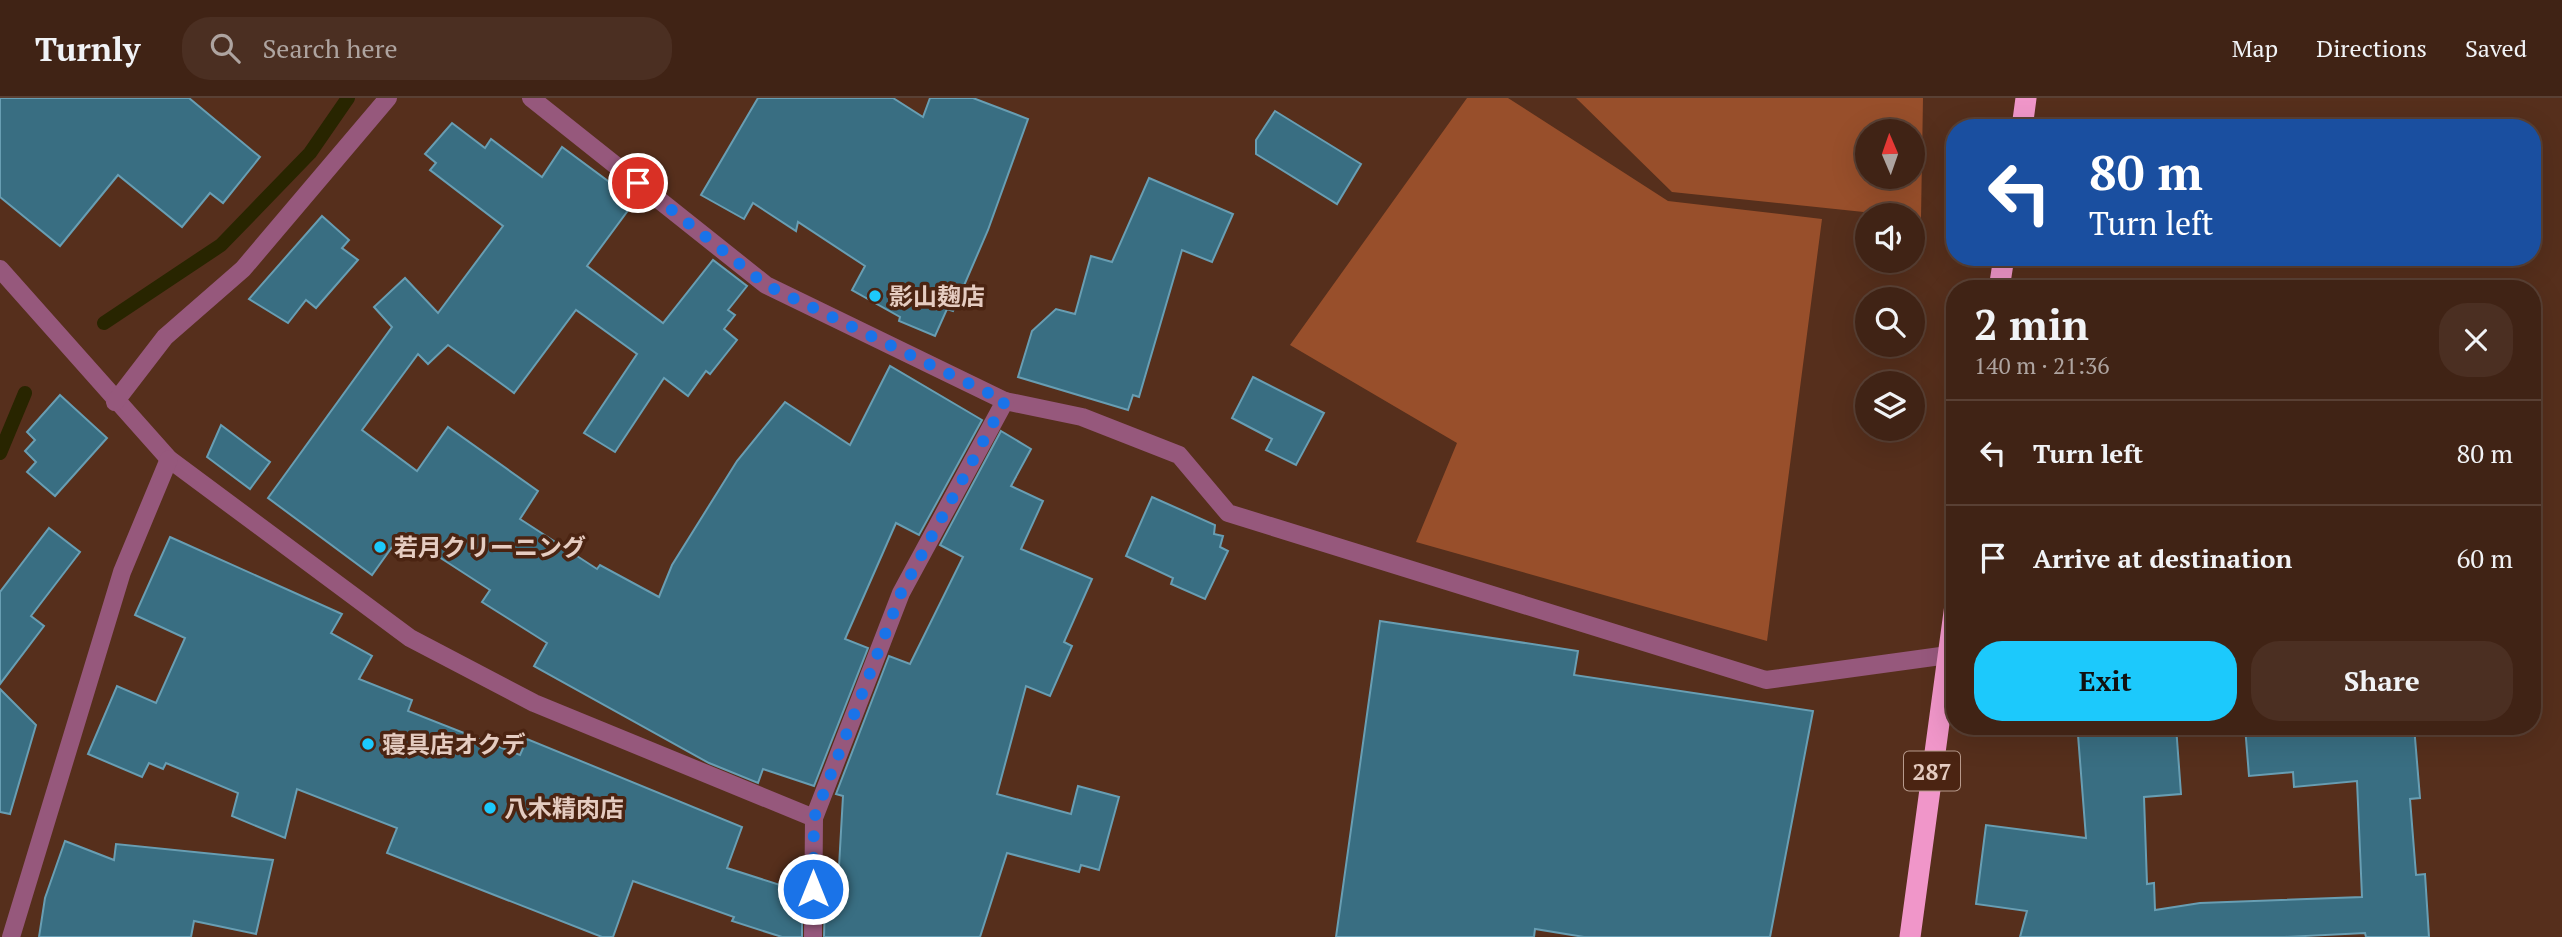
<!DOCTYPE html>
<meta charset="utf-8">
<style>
body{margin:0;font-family:"PT Serif","Noto Sans JP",serif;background:#4b2f22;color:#f1f3f6;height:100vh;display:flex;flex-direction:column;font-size:26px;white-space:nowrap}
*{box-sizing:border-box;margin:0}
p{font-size:23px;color:#aea4a0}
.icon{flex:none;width:38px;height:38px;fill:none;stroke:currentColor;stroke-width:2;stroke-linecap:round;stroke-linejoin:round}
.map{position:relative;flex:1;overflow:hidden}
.side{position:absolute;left:1946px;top:182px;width:595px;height:455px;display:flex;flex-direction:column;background:#402315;border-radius:28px;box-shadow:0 7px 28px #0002,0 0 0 2px #594034}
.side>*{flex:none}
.hud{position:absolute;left:1946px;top:21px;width:595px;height:147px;border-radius:28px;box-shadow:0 7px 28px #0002,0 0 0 2px #594034;background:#1a4fa0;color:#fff;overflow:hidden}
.needle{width:46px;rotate:358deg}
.controls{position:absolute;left:1855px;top:21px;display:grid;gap:14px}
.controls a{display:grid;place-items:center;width:70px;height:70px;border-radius:50%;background:#402315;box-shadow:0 7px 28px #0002,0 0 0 2px #594034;font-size:35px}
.pin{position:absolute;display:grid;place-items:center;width:60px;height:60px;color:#fff;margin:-30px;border:4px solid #fff;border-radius:50%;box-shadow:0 2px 7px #0007}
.me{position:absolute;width:77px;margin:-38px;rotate:0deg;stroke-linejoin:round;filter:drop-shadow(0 0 5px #0008)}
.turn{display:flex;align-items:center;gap:24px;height:147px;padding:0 28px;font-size:32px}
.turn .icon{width:91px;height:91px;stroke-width:2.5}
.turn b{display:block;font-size:49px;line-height:60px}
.round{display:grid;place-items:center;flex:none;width:74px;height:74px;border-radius:28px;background:#4b2f22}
.summary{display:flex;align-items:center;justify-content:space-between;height:119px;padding:0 28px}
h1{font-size:42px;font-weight:700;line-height:52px}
.primary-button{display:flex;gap:14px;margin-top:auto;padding:14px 28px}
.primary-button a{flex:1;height:80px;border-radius:28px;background:#1cc9fc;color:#111;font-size:28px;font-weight:700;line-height:80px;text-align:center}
.primary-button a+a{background:#4b2f22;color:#f1f3f6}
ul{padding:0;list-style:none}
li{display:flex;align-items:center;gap:21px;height:105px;padding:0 28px;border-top:2px solid #594034}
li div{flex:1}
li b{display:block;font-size:26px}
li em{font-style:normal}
header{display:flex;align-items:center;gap:42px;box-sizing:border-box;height:98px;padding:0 35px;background:#402315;border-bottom:2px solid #594034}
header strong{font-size:33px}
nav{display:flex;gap:38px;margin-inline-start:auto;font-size:24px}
.search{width:490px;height:63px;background:#4b2f22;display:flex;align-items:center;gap:18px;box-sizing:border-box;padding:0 24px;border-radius:28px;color:#aea4a0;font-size:26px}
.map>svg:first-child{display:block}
.green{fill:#984f2b;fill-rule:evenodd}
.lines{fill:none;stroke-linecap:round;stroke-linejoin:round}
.stream{stroke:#282500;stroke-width:14}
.building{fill:#396e82;stroke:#689eb3;stroke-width:2}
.minor{stroke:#96587c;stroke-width:18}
.highway{stroke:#f096c9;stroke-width:21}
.route{stroke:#1a73e8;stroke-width:12;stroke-dasharray:0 21.6}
.poi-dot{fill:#1cc9fc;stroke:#4b2412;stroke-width:2.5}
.labels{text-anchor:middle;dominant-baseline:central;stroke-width:7;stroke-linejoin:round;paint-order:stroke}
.shield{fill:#4b2412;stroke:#b79a8c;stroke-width:2}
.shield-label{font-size:23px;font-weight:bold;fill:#e5ccc1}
.poi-label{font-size:24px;font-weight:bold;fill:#e5ccc1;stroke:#4b2412;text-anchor:start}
</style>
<header>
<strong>Turnly</strong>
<div class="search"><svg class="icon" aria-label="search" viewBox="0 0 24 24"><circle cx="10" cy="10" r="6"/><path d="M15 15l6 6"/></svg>Search here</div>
<nav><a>Map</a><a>Directions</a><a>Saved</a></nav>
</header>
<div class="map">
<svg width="2562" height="839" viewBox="0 0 2562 839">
<rect width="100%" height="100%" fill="#562f1c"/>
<!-- green -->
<g class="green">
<path d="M 1467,0 L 1508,0 L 1668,103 L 1822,121 L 1767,543 L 1416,444 L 1457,345 L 1290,247 Z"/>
<path d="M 1576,0 L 1923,0 L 1921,120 L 1672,94 ZM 1867,33 L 1913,33 L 1913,79 L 1867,79 Z"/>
</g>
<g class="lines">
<!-- stream -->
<g class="stream">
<path d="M 104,225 L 221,147 L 310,55 L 348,0"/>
<path d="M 0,355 L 25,295"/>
</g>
</g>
<!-- building -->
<g class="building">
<path d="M 0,0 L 189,0 L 260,59 L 223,105 L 210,95 L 182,129 L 118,77 L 60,148 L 0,99 Z"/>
<path d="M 758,0 L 893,0 L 923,19 L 930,0 L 973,0 L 1028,21 L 988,132 L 953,213 L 947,211 L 935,238 L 899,223 L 900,219 L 852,192 L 865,168 L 798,124 L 796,133 L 753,105 L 744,121 L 701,97 Z"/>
<path d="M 1275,13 L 1361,66 L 1337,106 L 1256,56 L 1256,42 Z"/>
<path d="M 452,25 L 485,50 L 491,41 L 542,79 L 562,49 L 635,103 L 587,168 L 663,225 L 713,162 L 747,188 L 728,212 L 735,217 L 724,231 L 737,242 L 710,276 L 706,273 L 688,298 L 664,280 L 615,354 L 584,335 L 637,256 L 576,212 L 514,295 L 448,247 L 428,266 L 418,256 L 362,332 L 417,373 L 448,329 L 538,393 L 520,421 L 597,471 L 600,467 L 659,499 L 672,467 L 737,363 L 785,304 L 850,347 L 890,268 L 982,322 L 919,437 L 896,425 L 845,541 L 868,550 L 814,688 L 763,671 L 758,685 L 709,665 L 534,568 L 547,545 L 482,504 L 490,492 L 402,435 L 372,477 L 268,400 L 392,229 L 374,209 L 405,180 L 438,215 L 503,128 L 430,72 L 436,65 L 425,56 Z"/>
<path d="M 1149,80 L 1233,116 L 1212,164 L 1182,152 L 1139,299 L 1133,297 L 1128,312 L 1018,279 L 1032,233 L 1056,211 L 1075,216 L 1091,158 L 1112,164 Z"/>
<path d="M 322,118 L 349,142 L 342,150 L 358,162 L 316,210 L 306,202 L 288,225 L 249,201 Z"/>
<path d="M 1253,279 L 1324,315 L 1296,367 L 1266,352 L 1272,341 L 1232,320 Z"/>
<path d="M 60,297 L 107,340 L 55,398 L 27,374 L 36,364 L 25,353 L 35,342 L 27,334 Z"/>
<path d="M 221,327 L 270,364 L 250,391 L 207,359 Z"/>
<path d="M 1001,333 L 1031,351 L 1011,388 L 1043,403 L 1021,451 L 1092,481 L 1064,544 L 1072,548 L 1050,598 L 1026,588 L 997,696 L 1071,716 L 1078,688 L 1119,699 L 1099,772 L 1081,767 L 1079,774 L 1007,755 L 980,839 L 824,839 L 825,801 L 837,804 L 843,698 L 836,696 L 889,558 L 910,566 L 963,459 L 940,447 Z"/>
<path d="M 1152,399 L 1215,427 L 1214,436 L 1223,438 L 1220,449 L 1228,453 L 1205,501 L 1171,486 L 1173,480 L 1126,458 Z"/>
<path d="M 49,430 L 80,454 L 31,518 L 44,528 L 0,586 L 0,494 Z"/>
<path d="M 170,439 L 342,516 L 331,535 L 372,558 L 359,581 L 412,602 L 408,613 L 520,657 L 527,641 L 742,729 L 727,770 L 802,794 L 802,839 L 782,839 L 732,823 L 734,819 L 633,783 L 613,839 L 602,839 L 387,755 L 397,730 L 297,691 L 285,740 L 232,718 L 238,695 L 166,665 L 163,671 L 149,665 L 142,679 L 88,656 L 117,588 L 156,605 L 185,540 L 135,517 Z"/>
<path d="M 1380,523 L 1578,553 L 1574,577 L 1813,613 L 1770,839 L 1584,839 L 1535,831 L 1534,839 L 1336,839 Z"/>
<path d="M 0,591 L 36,627 L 10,716 L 0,714 Z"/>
<path d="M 2133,628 L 2176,628 L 2181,696 L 2144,699 L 2147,786 L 2154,785 L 2155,812 L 2200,805 L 2362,799 L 2357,683 L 2294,689 L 2293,674 L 2249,678 L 2245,628 L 2414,628 L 2420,700 L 2410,701 L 2416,777 L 2425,776 L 2429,839 L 2366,839 L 2365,835 L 2285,839 L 2020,839 L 2027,813 L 1976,806 L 1986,727 L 2086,740 L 2078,637 L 2134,633 Z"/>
<path d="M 65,743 L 114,762 L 116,746 L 273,762 L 256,836 L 194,823 L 191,839 L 39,839 L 45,800 Z"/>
</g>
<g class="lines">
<!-- minor -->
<g class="minor">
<path d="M 531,0 L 766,187 L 1005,303 L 1082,319 L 1179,357 L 1228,415 L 1766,582 L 1948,557"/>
<path d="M 0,171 L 169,361 L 410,540 L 534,605 L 814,720 L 813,839"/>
<path d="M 115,304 L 165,239 L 243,171 L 388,0"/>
<path d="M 814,720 L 901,495 L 1005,303"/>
<path d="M 11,839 L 122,474 L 169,361"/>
</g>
<!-- highway -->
<g class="highway">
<path d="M 2022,30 L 2026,0"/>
<path d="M 1999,191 L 2004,159"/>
<path d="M 1910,839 L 1955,507"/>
</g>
</g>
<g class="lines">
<!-- route -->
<path class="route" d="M 638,85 L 766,187 L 1005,303 L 901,495 L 814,720 L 813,791"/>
</g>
<!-- markers -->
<g class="poi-dot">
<circle cx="875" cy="198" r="7"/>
<circle cx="380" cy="449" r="7"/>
<circle cx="368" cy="646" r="7"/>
<circle cx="490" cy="710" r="7"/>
</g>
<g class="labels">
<!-- shield labels -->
<rect class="shield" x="1904" y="653.5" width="56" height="39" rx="5"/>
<g class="shield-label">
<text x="1932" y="673">287</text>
</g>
<!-- poi labels -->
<g class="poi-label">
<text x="889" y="198">影山麹店</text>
<text x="394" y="449">若月クリーニング</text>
<text x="382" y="646">寝具店オクデ</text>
<text x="504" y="710">八木精肉店</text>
</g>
</g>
</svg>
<div class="controls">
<a><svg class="needle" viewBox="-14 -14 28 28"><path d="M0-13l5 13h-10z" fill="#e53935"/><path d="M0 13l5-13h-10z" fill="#aea4a0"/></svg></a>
<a><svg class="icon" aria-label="sound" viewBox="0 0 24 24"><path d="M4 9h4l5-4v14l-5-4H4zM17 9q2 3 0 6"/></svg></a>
<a><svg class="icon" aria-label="search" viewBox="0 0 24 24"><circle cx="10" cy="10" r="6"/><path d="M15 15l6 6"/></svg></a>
<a><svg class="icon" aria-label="layers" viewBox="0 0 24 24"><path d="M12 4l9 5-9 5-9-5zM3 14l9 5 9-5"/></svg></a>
</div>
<div class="pin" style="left:638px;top:85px;background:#d93025"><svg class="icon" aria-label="arrive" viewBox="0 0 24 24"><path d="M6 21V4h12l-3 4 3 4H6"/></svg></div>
<svg class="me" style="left:813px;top:791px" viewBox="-20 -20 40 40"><circle r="17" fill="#1a73e8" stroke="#fff" stroke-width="3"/><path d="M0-11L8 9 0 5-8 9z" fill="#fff"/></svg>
<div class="hud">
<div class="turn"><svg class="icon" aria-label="left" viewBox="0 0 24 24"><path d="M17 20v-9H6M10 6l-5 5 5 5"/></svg><div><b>80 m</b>Turn left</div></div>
</div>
<section class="side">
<div class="summary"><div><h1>2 min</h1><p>140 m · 21:36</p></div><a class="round"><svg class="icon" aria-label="close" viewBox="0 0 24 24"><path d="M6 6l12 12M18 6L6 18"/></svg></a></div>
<ul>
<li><svg class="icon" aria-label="left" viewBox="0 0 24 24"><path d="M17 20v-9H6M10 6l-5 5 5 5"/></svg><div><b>Turn left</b></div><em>80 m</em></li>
<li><svg class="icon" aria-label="arrive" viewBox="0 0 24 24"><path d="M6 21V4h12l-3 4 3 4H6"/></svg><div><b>Arrive at destination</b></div><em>60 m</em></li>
</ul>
<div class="primary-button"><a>Exit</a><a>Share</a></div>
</section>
</div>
